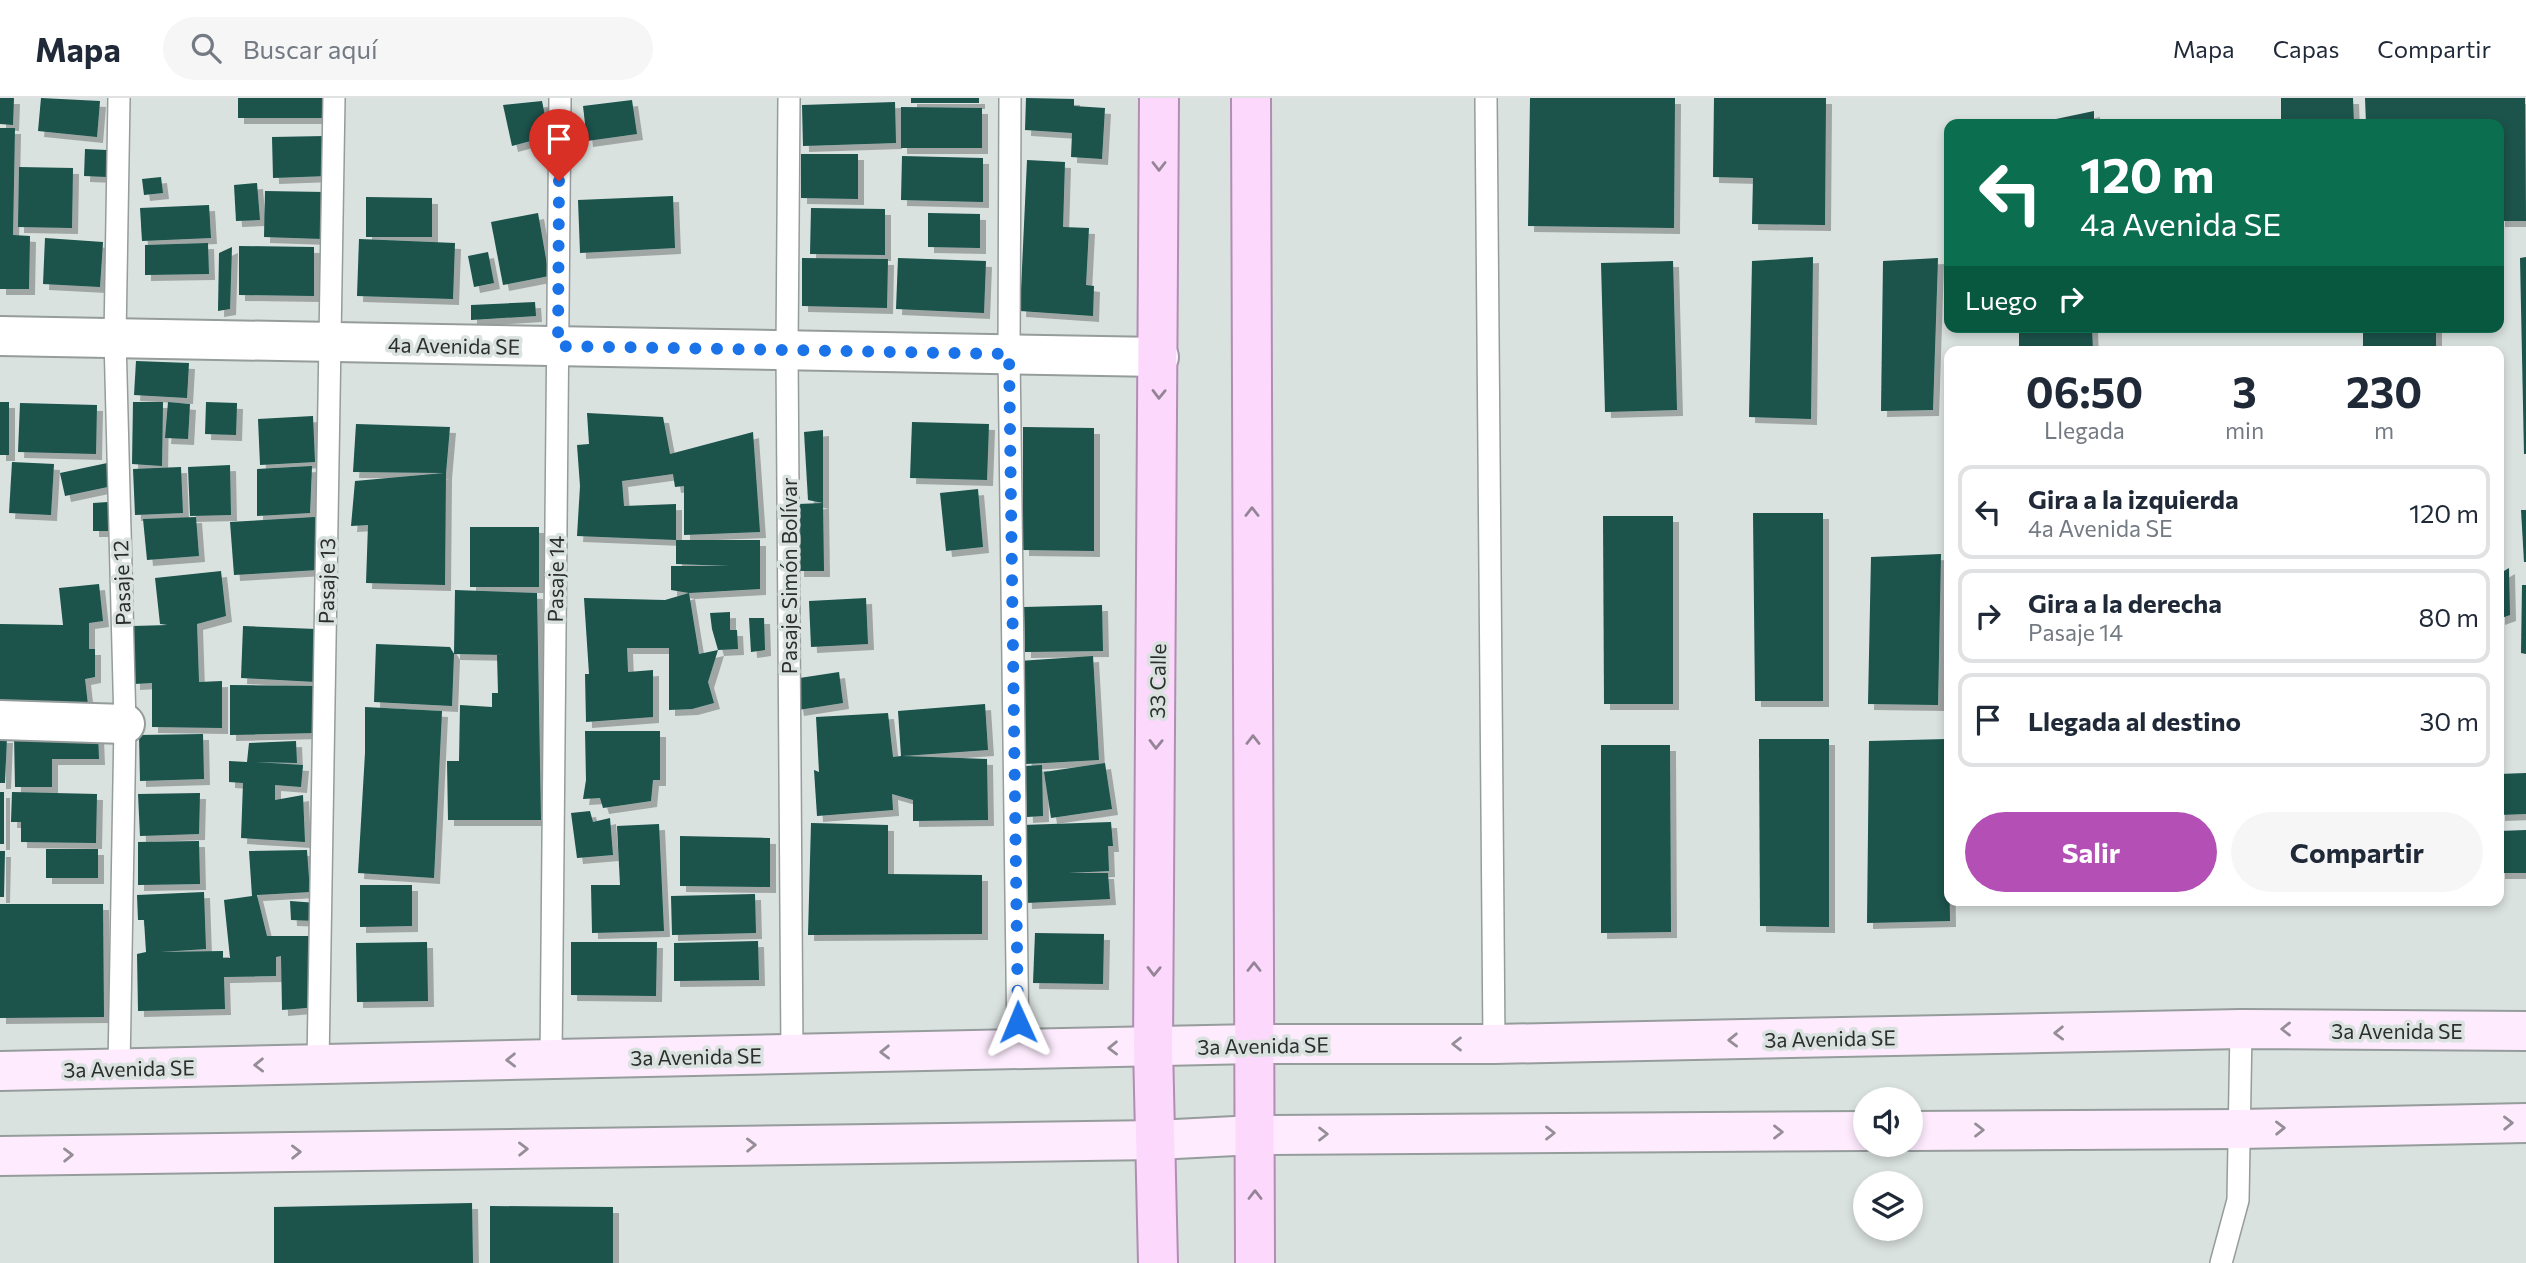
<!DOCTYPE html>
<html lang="es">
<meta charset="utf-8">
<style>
body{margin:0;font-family:Commissioner,sans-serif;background:#f6f6f7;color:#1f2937;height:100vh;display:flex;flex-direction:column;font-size:26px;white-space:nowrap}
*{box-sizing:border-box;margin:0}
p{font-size:23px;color:#747a83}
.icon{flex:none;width:38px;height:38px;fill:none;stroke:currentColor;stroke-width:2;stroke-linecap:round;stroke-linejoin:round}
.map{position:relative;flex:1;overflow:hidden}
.drawer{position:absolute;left:1944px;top:248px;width:560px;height:560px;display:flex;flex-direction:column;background:#fff;border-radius:14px;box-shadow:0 4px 10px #0003}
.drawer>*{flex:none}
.banner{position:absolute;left:1944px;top:21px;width:560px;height:214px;border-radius:14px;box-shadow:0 4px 10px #0003;background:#0b6e4f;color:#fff;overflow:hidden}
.tools{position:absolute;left:1853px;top:989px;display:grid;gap:14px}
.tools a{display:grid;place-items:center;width:70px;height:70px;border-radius:50%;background:#fff;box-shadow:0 4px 10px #0003;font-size:35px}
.pin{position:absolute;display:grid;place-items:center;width:60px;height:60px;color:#fff;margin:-72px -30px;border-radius:50% 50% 50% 0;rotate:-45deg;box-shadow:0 0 7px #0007}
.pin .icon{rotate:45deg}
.me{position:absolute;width:77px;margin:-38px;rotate:359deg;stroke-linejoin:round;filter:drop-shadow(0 0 5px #0008)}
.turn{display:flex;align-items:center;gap:24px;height:147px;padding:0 21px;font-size:32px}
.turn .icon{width:91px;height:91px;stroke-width:2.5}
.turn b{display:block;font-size:49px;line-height:60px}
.then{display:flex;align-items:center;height:66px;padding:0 21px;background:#0003;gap:14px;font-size:26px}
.eta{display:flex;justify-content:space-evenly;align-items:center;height:119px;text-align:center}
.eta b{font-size:42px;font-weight:700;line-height:49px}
.button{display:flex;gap:14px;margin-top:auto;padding:14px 21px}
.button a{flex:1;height:80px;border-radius:42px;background:#b34fb5;color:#fff;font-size:28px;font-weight:700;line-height:80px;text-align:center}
.button a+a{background:#f6f6f7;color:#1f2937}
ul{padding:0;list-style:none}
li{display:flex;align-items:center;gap:21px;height:94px;margin:0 14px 10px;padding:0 7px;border:4px solid #e0e1e3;border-radius:14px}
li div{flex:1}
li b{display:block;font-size:26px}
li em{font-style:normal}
header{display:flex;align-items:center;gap:42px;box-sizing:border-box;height:98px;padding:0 35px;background:#fff;border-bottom:2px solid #e0e1e3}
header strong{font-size:33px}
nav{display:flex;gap:38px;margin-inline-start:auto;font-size:24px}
.search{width:490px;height:63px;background:#f6f6f7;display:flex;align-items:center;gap:18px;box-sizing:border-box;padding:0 24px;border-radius:38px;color:#747a83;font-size:26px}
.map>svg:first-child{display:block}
.building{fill:#1a524c;filter:url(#shadow)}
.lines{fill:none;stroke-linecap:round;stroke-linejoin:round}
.lane-casing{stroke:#959c9b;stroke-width:24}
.street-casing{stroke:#959c9b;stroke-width:42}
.secondary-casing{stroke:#959c9b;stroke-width:42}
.primary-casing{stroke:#b28db3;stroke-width:42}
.lane{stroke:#fff;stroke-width:21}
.street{stroke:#fff;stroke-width:38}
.secondary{stroke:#feecfe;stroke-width:38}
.primary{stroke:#fcd9fc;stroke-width:38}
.oneway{stroke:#948495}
.oneway2{stroke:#958e96}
.route{stroke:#1a73e8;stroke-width:12;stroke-dasharray:0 21.6}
.labels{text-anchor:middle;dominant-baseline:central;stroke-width:7;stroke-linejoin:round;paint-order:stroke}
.street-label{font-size:21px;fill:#2c2f2e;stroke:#dae2e0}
</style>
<header>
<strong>Mapa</strong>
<div class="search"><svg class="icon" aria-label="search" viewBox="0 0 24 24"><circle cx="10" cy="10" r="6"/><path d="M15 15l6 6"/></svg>Buscar aquí</div>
<nav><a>Mapa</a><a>Capas</a><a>Compartir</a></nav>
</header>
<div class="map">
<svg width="2526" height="1165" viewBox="0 0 2526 1165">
<defs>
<filter id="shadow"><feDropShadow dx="6" dy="6" stdDeviation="0" flood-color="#0004"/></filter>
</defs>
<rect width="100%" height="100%" fill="#dae2e0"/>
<!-- building -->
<g class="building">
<path d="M 0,0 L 14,0 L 13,27 L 0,26 Z"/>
<path d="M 41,0 L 100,3 L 97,39 L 38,33 Z"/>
<rect x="238" y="0" width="90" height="20"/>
<rect x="911" y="0" width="68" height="5"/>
<path d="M 1026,0 L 1074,1 L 1074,8 L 1105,10 L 1102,61 L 1071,59 L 1072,35 L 1025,32 Z"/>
<path d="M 1530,0 L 1675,0 L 1674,130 L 1528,128 Z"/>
<path d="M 1714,0 L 1826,0 L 1825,127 L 1752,126 L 1753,80 L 1713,79 Z"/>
<path d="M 2281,0 L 2353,0 L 2354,26 L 2281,26 Z"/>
<path d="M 2365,0 L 2525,0 L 2526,123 L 2499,123 L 2499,26 L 2366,26 Z"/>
<path d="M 632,2 L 637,36 L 587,43 L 583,8 Z"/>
<path d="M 542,3 L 549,38 L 512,48 L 503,7 Z"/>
<path d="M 895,4 L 896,45 L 803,48 L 802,7 Z"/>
<path d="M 901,9 L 982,10 L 982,50 L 901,50 Z"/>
<path d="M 2094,13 L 2094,26 L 2037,26 L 2037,25 Z"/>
<path d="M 0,30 L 15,30 L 13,137 L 30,138 L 29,191 L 0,191 Z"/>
<path d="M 326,38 L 327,78 L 273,80 L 272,39 Z"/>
<path d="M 85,51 L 107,52 L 107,79 L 84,78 Z"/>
<path d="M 801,56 L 858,56 L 858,101 L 801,100 Z"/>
<path d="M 902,58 L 983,60 L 983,104 L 901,102 Z"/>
<path d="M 1027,62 L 1065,64 L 1063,129 L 1089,130 L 1086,187 L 1094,188 L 1093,218 L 1020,213 Z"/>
<path d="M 19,69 L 73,70 L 72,130 L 18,129 Z"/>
<path d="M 161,79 L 163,95 L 144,97 L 142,81 Z"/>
<path d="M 257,85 L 260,122 L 236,123 L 234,87 Z"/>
<path d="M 265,93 L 324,94 L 323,141 L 264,139 Z"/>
<path d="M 673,98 L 675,150 L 580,155 L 578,102 Z"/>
<path d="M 366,99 L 432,100 L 432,139 L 366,139 Z"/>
<path d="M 209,107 L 211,140 L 142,143 L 140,110 Z"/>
<path d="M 811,110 L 885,111 L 885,157 L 810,156 Z"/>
<path d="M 538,115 L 549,178 L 503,187 L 491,124 Z"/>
<path d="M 928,115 L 980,116 L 980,150 L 928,149 Z"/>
<path d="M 45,140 L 103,144 L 100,189 L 43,186 Z"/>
<path d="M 359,141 L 455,145 L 453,201 L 357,198 Z"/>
<path d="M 208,145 L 209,176 L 145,177 L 145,147 Z"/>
<path d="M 239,148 L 314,149 L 314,198 L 239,197 Z"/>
<path d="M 232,149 L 230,211 L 218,213 L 219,155 Z"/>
<path d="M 488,154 L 494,185 L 474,189 L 468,158 Z"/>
<path d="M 1813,159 L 1811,321 L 1749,319 L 1752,163 Z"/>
<path d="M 2526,159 L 2526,356 L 2524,356 L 2520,160 Z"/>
<path d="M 802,160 L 888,161 L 887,210 L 802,208 Z"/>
<path d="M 898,160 L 986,163 L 984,215 L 896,211 Z"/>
<path d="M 1938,160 L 1933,312 L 1881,313 L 1883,163 Z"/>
<path d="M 1673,163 L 1677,312 L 1605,314 L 1601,165 Z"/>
<path d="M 535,204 L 536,218 L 471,222 L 471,207 Z"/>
<path d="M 2019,229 L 2092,229 L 2093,254 L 2019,254 Z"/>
<rect x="2363" y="229" width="73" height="25"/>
<path d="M 136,263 L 189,265 L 187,300 L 134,297 Z"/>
<rect x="0" y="304" width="9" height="53"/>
<path d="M 133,304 L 163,304 L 162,368 L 132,366 Z"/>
<path d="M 168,304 L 190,306 L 188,341 L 165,340 Z"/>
<path d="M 206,304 L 237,305 L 236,337 L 205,336 Z"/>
<path d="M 20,305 L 97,307 L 96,356 L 18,354 Z"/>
<path d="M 587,315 L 663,319 L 670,356 L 753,334 L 760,434 L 684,437 L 684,388 L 675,389 L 673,376 L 622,383 L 624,408 L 676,406 L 676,442 L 577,438 L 580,388 L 577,347 L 589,346 Z"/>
<path d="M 313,318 L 315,364 L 260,367 L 258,321 Z"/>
<path d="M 912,324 L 989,326 L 987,382 L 910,380 Z"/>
<path d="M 356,326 L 450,329 L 446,375 L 445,487 L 366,485 L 368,427 L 351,428 L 355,383 L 444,375 L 353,374 Z"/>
<path d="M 1023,329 L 1094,330 L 1094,453 L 1023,452 Z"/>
<path d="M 823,332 L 823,405 L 808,402 L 804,334 Z"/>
<path d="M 12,364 L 54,366 L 51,417 L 9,415 Z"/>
<path d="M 112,364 L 117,387 L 65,398 L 60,375 Z"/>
<path d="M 230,367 L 231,417 L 190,418 L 188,369 Z"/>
<path d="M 312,368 L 310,415 L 257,418 L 257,371 Z"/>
<path d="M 181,369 L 183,415 L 135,417 L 133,371 Z"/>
<path d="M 978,391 L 983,449 L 946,453 L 940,395 Z"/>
<path d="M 108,404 L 108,433 L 93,433 L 93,405 Z"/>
<path d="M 823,405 L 824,473 L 798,473 L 798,406 Z"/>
<path d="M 2521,412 L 2526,412 L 2526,464 L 2524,464 Z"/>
<path d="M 1753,415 L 1823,415 L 1823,603 L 1755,603 Z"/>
<path d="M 1603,418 L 1673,418 L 1673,606 L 1604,606 Z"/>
<path d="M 196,419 L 199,458 L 147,462 L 143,421 Z"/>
<path d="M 315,419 L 318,472 L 234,477 L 230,424 Z"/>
<rect x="470" y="429" width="69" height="60"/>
<path d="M 676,442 L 760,442 L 760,491 L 689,495 L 671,492 L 671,468 L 730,468 L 676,466 Z"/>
<path d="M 1941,456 L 1938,607 L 1868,606 L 1871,459 Z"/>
<path d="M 2509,470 L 2510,517 L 2499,521 L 2499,476 Z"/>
<path d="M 221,473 L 226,518 L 197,526 L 199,584 L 222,583 L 222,630 L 152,629 L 152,585 L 134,586 L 133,528 L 168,527 L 160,526 L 155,480 Z"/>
<path d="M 99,486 L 103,523 L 89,525 L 89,551 L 95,551 L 95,579 L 85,581 L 88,607 L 0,606 L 0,526 L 63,527 L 59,490 Z"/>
<path d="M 2522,487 L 2526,487 L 2526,556 L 2521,555 Z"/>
<path d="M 455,492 L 537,495 L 541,722 L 448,722 L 447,663 L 459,663 L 460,607 L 492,609 L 492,595 L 498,595 L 497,557 L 506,557 L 454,556 Z"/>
<path d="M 689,495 L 699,556 L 718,552 L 708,584 L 714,605 L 692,611 L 669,612 L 669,550 L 627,550 L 628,574 L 653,572 L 653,619 L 586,624 L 585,576 L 589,576 L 584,500 L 665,502 Z"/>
<path d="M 866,500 L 868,546 L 811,549 L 809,503 Z"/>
<path d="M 1102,507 L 1103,553 L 1025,554 L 1024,509 Z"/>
<path d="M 730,514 L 730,532 L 737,532 L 738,551 L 718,552 L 712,531 L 710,515 Z"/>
<path d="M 749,520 L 764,520 L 765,552 L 751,554 Z"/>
<path d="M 243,528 L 316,531 L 316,584 L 241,580 Z"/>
<path d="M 376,546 L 450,549 L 454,556 L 452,608 L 374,604 Z"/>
<path d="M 1093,558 L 1099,662 L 1026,666 L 1019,563 Z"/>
<path d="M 839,574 L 843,605 L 798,612 L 793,581 Z"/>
<path d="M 230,587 L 316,588 L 317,635 L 230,637 Z"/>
<path d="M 985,606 L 988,652 L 903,658 L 987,661 L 988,722 L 913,723 L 913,702 L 892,696 L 893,712 L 817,718 L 814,672 L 819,674 L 816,619 L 888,615 L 893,659 L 901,658 L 898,613 Z"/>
<path d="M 365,609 L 442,613 L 434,780 L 358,775 L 365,655 Z"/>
<path d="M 585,633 L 660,633 L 660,682 L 653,682 L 651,703 L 603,710 L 600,700 L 583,701 L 586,682 Z"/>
<path d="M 14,636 L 98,636 L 99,661 L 52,661 L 52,689 L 15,689 Z"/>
<path d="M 203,636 L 204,681 L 140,683 L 139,637 Z"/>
<path d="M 0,639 L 7,639 L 5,685 L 0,685 Z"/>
<path d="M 1759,641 L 1829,641 L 1829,829 L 1760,828 Z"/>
<path d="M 1947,641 L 1950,823 L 1867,825 L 1869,643 Z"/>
<path d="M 296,643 L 297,665 L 255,664 L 303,667 L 301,689 L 275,687 L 275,702 L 303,697 L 305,744 L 241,740 L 243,685 L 229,684 L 229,663 L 247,664 L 249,645 Z"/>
<path d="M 1601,647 L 1670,647 L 1671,834 L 1601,835 Z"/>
<path d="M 1105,665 L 1112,711 L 1051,720 L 1044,674 Z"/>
<path d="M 1042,667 L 1043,718 L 1027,719 L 1025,668 Z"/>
<path d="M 2526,675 L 2526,716 L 2499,717 L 2499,676 Z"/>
<rect x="0" y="694" width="4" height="52"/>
<path d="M 12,694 L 97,696 L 96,745 L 21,744 L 21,724 L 11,724 Z"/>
<path d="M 200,695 L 199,736 L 140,738 L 138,696 Z"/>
<path d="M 590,713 L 593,724 L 610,720 L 613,757 L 577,760 L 571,715 Z"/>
<path d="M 1111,724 L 1113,748 L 1108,748 L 1109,773 L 1068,775 L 1108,775 L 1110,801 L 1026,805 L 1022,727 Z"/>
<path d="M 811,725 L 888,727 L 888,776 L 982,777 L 982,836 L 808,837 Z"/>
<path d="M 659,726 L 664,833 L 592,835 L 591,787 L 620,787 L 617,728 Z"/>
<path d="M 2526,732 L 2526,775 L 2499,775 L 2499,733 Z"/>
<path d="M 680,738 L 770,740 L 770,789 L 680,788 Z"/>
<path d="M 199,743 L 200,786 L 138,787 L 138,744 Z"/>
<rect x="46" y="751" width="52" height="29"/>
<path d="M 307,752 L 310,794 L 257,797 L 267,838 L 322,838 L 318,909 L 282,912 L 281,858 L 276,859 L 276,878 L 224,879 L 225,911 L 138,913 L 137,856 L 146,854 L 144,822 L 138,822 L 137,797 L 204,794 L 206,851 L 160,854 L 223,853 L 223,860 L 230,860 L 224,802 L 252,798 L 249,753 Z"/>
<path d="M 0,753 L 5,753 L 4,799 L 0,799 Z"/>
<path d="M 360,787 L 412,787 L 412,828 L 360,829 Z"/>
<path d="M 755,796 L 756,835 L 672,837 L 671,798 Z"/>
<path d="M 290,803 L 317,805 L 317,823 L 291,822 Z"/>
<path d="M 0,806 L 103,806 L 104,919 L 0,920 Z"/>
<path d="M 1035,835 L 1104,836 L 1103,886 L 1033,885 Z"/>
<path d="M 758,843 L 759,882 L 674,883 L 674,845 Z"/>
<path d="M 427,844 L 428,903 L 357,904 L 356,845 Z"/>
<path d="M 571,844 L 657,844 L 656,898 L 571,897 Z"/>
<path d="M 472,1105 L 473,1165 L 274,1165 L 274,1109 Z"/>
<path d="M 490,1108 L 613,1109 L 613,1165 L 490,1165 Z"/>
</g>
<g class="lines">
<!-- lane casing -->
<g class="lane-casing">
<g id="lane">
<path d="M 119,0 L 115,240 L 125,626 L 119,970"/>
<path d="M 789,0 L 787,253 L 792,956"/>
<path d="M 1010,0 L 1009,256 L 1018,951"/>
<path d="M 1486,0 L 1494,946"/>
<path d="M 551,961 L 560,0"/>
<path d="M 318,966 L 334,0"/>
<path d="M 2221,1165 L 2238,1102 L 2241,931"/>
</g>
</g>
<!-- street casing -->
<g class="street-casing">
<g id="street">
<path d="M 0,238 L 1159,259"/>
<path d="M 0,622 L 125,626"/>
</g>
</g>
<!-- secondary casing -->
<g class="secondary-casing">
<g id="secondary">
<path d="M 0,973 L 1254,946 L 1494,946 L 2241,931 L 2526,933"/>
<path d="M 1911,1033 L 2240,1031 L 2526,1025"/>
<path d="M 0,1058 L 1156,1042 L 1255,1037 L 1866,1033"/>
</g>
</g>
<!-- primary casing -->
<g class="primary-casing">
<g id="primary">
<path d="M 1251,0 L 1255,1165"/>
<path d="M 1158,1165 L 1153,949 L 1159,0"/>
</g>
</g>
<!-- lane -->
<use href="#lane" class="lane"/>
<!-- street -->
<use href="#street" class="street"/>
<!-- secondary -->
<use href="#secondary" class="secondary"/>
<!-- primary -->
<use href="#primary" class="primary"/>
</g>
<!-- one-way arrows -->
<defs><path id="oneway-chevron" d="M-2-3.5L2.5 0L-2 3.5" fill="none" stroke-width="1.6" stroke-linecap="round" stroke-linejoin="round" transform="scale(1.75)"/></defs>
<g class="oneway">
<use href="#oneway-chevron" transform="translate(1159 68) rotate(90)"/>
<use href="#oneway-chevron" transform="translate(1159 296) rotate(91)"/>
<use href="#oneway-chevron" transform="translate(1252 414) rotate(-90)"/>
<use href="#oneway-chevron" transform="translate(1253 642) rotate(-90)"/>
<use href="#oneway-chevron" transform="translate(1156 646) rotate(91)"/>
<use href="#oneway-chevron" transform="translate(1254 869) rotate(-90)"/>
<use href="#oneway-chevron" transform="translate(1154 873) rotate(91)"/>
<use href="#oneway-chevron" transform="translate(1255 1097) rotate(-90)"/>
</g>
<g class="oneway2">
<use href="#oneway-chevron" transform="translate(2286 931) rotate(-180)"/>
<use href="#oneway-chevron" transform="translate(2059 935) rotate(179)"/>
<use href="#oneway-chevron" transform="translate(1733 942) rotate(179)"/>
<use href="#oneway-chevron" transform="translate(1457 946) rotate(180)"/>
<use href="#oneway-chevron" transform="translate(1113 950) rotate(179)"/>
<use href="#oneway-chevron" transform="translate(885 954) rotate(179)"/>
<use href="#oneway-chevron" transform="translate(511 962) rotate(179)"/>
<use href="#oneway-chevron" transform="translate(259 967) rotate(179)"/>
<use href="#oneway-chevron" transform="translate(2508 1025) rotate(-1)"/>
<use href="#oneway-chevron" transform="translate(2280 1030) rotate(-1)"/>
<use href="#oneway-chevron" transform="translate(1979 1032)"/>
<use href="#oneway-chevron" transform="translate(1778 1034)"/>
<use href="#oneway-chevron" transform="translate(1550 1035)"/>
<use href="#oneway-chevron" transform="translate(1323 1036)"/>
<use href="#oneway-chevron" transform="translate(751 1047) rotate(-1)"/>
<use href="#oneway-chevron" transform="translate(523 1051) rotate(-1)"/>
<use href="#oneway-chevron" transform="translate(296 1054) rotate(-1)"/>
<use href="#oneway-chevron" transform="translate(68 1057) rotate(-1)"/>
</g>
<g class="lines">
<!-- route -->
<path class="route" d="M 559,83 L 558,248 L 1009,256 L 1018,924"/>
</g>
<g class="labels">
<!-- street labels -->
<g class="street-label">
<text transform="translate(454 247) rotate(1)">4a Avenida SE</text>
<text transform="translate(788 478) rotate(-90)">Pasaje Simón Bolívar</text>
<text transform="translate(555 481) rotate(-89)">Pasaje 14</text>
<text transform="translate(326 483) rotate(-89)">Pasaje 13</text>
<text transform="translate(121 485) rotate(-92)">Pasaje 12</text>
<text transform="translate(1157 583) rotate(-89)">33 Calle</text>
<text x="2397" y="932">3a Avenida SE</text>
<text transform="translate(1830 940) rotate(-1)">3a Avenida SE</text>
<text transform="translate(1263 947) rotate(-1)">3a Avenida SE</text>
<text transform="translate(696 958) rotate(-1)">3a Avenida SE</text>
<text transform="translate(129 970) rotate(-1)">3a Avenida SE</text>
</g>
</g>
</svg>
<div class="tools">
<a><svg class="icon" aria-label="sound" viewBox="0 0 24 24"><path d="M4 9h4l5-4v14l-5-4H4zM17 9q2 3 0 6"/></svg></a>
<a><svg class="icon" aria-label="layers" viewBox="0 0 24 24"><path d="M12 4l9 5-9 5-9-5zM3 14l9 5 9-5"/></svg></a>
</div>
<div class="pin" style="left:559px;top:83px;background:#d93025"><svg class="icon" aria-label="arrive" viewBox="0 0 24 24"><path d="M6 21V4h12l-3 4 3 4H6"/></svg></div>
<svg class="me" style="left:1018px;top:924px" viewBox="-20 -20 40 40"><path d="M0-17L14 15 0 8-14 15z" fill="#1a73e8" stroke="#fff" stroke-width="4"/></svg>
<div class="banner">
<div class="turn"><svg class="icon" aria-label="left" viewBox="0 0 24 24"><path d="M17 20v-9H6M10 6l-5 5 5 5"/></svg><div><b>120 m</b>4a Avenida SE</div></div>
<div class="then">Luego<svg class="icon" aria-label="right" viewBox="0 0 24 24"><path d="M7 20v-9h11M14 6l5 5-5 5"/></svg></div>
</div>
<section class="drawer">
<div class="eta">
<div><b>06:50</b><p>Llegada</p></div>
<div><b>3</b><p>min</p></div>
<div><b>230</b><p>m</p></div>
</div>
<ul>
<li><svg class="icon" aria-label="left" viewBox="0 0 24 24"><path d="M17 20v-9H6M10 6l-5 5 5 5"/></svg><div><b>Gira a la izquierda</b><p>4a Avenida SE</p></div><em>120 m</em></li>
<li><svg class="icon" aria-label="right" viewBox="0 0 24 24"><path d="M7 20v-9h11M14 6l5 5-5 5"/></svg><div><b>Gira a la derecha</b><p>Pasaje 14</p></div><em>80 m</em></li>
<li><svg class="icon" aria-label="arrive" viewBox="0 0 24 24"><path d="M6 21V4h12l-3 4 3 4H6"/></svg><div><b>Llegada al destino</b></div><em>30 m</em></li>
</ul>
<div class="button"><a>Salir</a><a>Compartir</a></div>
</section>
</div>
